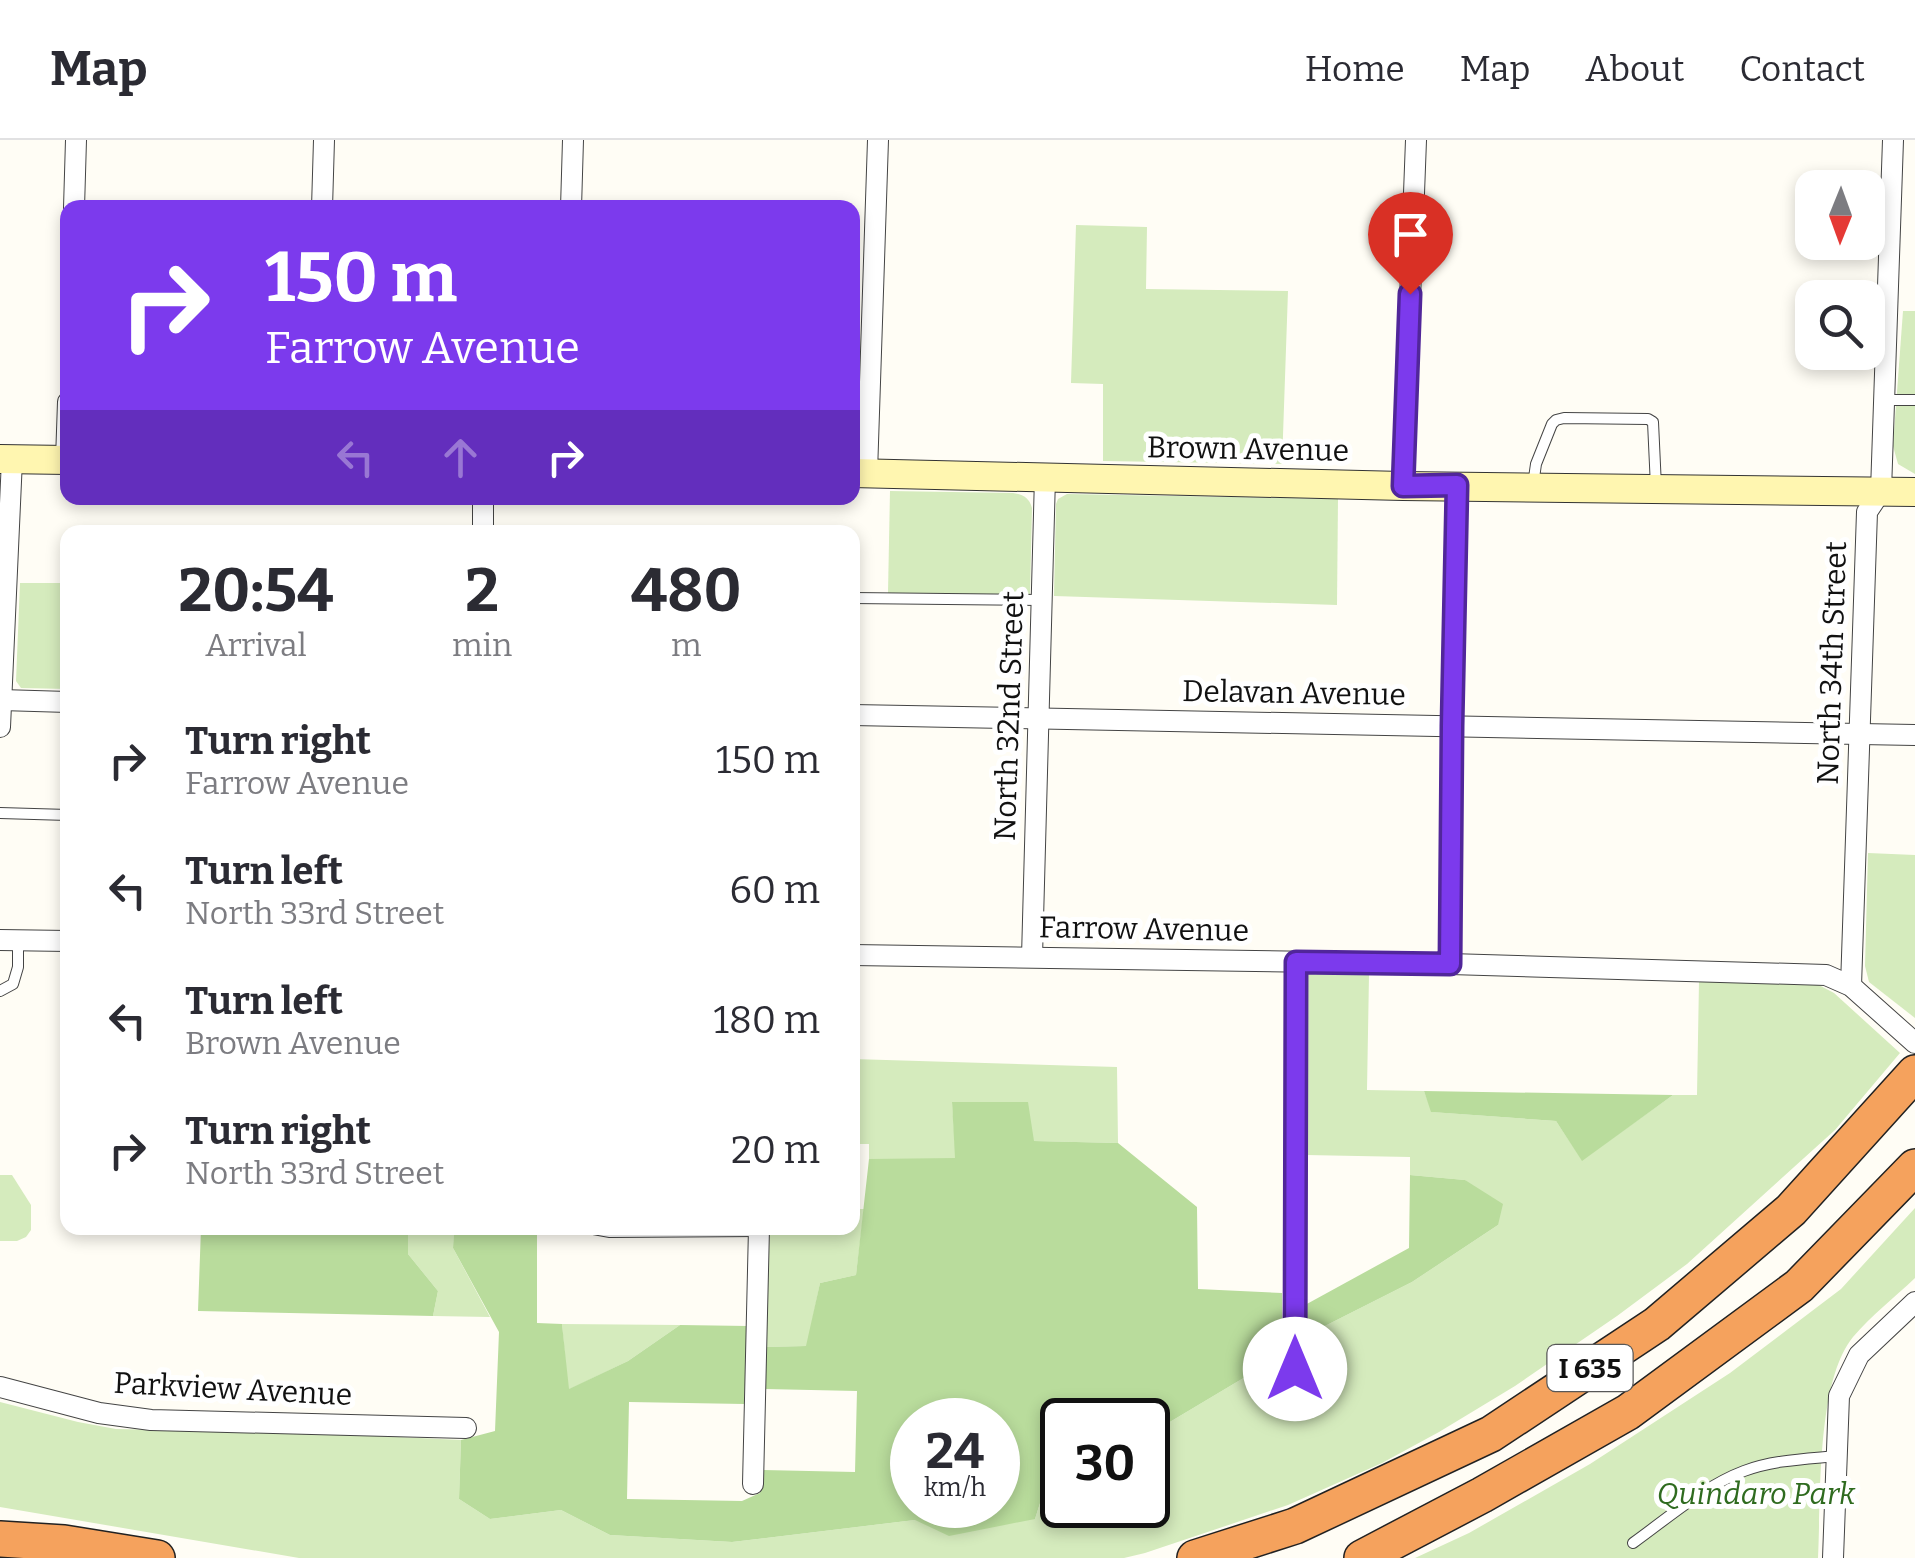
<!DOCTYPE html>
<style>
body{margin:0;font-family:Bitter,serif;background:#f2f2f3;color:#2b2b33;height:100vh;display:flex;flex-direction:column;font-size:38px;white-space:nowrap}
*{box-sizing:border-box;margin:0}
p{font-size:32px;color:#7c7c81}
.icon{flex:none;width:55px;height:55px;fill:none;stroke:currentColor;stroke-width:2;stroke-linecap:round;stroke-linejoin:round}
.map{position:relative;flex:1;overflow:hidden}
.drawer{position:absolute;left:60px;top:385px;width:800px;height:710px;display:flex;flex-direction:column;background:#fff;border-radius:20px;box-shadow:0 5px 15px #0003}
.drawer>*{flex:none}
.guide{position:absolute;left:60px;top:60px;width:800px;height:305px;border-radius:20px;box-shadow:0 5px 15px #0003;background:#7c3aed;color:#fff;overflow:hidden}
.needle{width:65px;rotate:181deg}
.controls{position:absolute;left:1795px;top:30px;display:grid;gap:20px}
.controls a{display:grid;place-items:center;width:90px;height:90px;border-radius:20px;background:#fff;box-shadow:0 5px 15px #0003;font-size:50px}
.speed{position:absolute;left:890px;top:1258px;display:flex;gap:20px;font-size:50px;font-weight:700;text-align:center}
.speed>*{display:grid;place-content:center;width:130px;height:130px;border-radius:50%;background:#fff;box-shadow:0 5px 15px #0003;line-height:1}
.speed small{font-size:25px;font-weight:400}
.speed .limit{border:5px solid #111;border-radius:15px;background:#fff;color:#111}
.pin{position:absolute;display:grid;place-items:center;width:85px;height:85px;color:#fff;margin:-102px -42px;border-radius:50% 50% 50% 0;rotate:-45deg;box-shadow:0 0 10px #0007}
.pin .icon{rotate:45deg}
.me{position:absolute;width:110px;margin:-55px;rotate:0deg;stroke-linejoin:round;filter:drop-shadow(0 0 8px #0008)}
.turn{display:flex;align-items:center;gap:35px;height:210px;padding:0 40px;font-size:45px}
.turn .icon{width:130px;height:130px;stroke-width:2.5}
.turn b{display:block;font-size:70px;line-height:85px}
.lanes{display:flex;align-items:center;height:95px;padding:0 40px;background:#0003;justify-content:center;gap:50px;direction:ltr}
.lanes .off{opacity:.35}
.eta{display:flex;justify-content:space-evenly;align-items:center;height:170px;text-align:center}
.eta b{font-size:60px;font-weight:700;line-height:70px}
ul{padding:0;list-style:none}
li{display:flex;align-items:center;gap:30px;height:130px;padding:0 40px}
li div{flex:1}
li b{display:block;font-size:38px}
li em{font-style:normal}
header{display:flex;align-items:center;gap:60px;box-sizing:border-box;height:140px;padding:0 50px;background:#fff;border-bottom:2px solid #e1e1e2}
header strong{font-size:48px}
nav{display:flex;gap:55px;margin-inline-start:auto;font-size:35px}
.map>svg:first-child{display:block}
.green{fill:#d5ebbd}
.forest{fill:#b9dc9c;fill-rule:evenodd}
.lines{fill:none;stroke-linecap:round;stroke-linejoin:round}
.service-casing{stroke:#444;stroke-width:12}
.minor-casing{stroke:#444;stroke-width:22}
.secondary-casing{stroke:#333;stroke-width:30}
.motorway-casing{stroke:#222;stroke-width:38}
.service{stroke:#fff;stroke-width:10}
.minor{stroke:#fff;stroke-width:20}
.secondary{stroke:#fff6b0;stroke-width:28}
.motorway{stroke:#f5a25d;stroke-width:35}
.route-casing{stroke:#51269a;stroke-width:25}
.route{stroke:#7c3aed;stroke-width:18}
.labels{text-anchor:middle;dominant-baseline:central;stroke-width:10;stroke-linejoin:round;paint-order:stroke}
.shield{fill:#fff;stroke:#585858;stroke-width:2.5}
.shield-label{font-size:28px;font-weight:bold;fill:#111}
.street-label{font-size:30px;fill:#111;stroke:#fff}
.park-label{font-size:30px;font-style:italic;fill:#2f6b1f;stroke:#fff}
</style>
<header>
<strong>Map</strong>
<nav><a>Home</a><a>Map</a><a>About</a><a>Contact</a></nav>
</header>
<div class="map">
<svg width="1915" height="1418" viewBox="0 0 1915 1418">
<rect width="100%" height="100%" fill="#fffdf5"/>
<!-- green -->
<g class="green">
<path d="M 1076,85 L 1147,87 L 1146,149 L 1288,151 L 1282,324 L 1103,321 L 1103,244 L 1071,243 Z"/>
<path d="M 1903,171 L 1915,171 L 1915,334 L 1898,324 L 1893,306 Z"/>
<path d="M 890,351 L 1013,353 C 1024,355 1029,358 1032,368 L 1030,455 L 888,453 Z"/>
<path d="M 1067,354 L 1338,359 L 1337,465 L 1054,456 L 1056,364 L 1058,359 Z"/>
<path d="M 20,443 L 67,443 L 67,549 L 21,548 L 16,541 Z"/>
<path d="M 1868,713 L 1915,715 L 1915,878 L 1869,842 L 1865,826 Z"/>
<path d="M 1309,833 L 1369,835 L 1367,950 L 1424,951 L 1432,972 L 1556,981 L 1582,1020 L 1673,955 L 1697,955 L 1699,841 L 1817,844 L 1834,853 L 1900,913 L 1835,990 L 1687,1124 L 1617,1176 L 1515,1246 L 1439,1292 L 1382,1323 L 1288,1365 L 1145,1413 L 1124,1418 L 299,1418 L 0,1367 L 0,1262 L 78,1282 L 116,1289 L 316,1293 L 461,1300 L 459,1359 L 490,1379 L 561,1370 L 610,1395 L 732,1402 L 915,1380 L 1035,1379 L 1052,1325 L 1062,1322 L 1062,1365 L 1148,1365 L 1148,1295 L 1282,1215 L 1286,1237 L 1303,1237 L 1303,1197 L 1412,1142 L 1498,1085 L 1465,1040 L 1410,1035 L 1410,1017 L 1306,1015 L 1303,841 Z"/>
<path d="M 853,919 L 1117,927 L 1118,1003 L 1033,1001 L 952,962 L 956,1019 L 869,1019 L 869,1004 L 853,1004 Z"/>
<path d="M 0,1035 L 12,1035 L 31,1065 L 31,1090 L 26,1097 L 17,1101 L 0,1101 Z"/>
<path d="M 1915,1068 L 1915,1138 C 1895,1157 1871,1176 1853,1197 C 1816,1242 1821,1360 1818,1418 L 1415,1418 L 1469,1393 L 1590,1324 L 1730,1233 L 1841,1149 Z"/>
<path d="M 853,1069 L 864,1069 L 856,1135 L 820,1143 L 807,1206 L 765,1207 L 770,1088 L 852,1088 Z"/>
<path d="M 408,1088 L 454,1088 L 453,1108 L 490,1177 L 433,1176 L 438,1151 L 408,1114 Z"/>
<path d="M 562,1184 L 680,1185 L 628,1221 L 568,1250 Z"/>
</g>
<!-- forest -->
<g class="forest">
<path d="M 1424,951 L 1673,955 L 1582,1021 L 1556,981 L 1431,972 Z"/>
<path d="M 952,962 L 1028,962 L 1034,1001 L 1118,1003 L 1197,1067 L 1198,1149 L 1282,1153 L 1282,1215 L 1148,1295 L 1148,1280 L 1062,1280 L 1062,1322 L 1052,1325 L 1035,1379 L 949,1396 L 915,1380 L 732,1402 L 610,1395 L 561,1370 L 490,1379 L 459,1359 L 461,1300 L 495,1291 L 499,1192 L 453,1108 L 454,1088 L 537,1088 L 537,1183 L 562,1184 L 569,1249 L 628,1221 L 680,1185 L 748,1186 L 744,1264 L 629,1262 L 627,1359 L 742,1361 L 760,1353 L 763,1330 L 855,1332 L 857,1251 L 765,1249 L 765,1207 L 806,1206 L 820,1143 L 856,1135 L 869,1019 L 955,1018 ZM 912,1280 L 998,1280 L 998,1365 L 912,1365 Z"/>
<path d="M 1410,1035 L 1465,1040 L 1503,1064 L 1498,1085 L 1412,1142 L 1303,1197 L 1305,1165 L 1409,1108 Z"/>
<path d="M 201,1088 L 408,1088 L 408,1114 L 438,1151 L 433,1176 L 198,1171 Z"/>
</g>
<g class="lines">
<!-- service casing -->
<g class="service-casing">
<g id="service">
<path d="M 1885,260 L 1915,260"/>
<path d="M 1533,345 L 1536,324 L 1552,284 L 1556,280 L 1564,278 L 1648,279 L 1653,282 L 1656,347"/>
<path d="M 852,458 L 1042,460"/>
<path d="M 0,673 L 68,675"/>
<path d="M 0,851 L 13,844 L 18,827 L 18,801"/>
<path d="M 588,1088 L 610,1092 L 759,1091"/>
<path d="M 1633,1403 C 1668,1378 1704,1346 1744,1331 C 1773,1320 1806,1319 1837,1316"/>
</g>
</g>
<!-- minor casing -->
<g class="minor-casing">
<g id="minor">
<path d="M 74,68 L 76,0"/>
<path d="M 322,68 L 324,0"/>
<path d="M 571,68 L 573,0"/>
<path d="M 66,320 L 68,262"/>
<path d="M 867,333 L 878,0"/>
<path d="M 1403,346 L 1416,0"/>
<path d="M 483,392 L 483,358"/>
<path d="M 1,560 L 68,562"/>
<path d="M 852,575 L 1915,595"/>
<path d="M 0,587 L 12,319"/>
<path d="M 0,800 L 68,801"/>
<path d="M 852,815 L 1450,824 L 1826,835 L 1851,846 L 1915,903"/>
<path d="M 1032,817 L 1045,337"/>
<path d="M 1450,824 L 1452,586 L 1457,345"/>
<path d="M 1851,846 L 1867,372 L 1881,351 L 1893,0"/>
<path d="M 1295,1229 L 1296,822"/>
<path d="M 0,1247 L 99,1273 L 151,1280 L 466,1288"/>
<path d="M 753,1344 L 759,1088"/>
<path d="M 1833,1418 L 1839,1256 L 1859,1215 L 1915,1162"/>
</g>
</g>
<!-- secondary casing -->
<g class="secondary-casing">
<g id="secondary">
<path d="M 0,319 L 68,320"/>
<path d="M 852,333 L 1403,346 L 1915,352"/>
</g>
</g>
<!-- motorway casing -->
<g class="motorway-casing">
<g id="motorway">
<path d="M 0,1399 L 64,1403 L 157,1418"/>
<path d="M 1195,1418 L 1295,1386 L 1491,1294 L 1657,1184 L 1791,1070 L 1915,933"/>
<path d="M 1362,1418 L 1482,1355 L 1628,1272 L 1799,1146 L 1915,1027"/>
</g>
</g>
<!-- service -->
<use href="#service" class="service"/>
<!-- minor -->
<use href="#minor" class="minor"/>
<!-- secondary -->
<use href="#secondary" class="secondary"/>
<!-- motorway -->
<use href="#motorway" class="motorway"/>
</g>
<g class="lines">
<!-- route casing -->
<g class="route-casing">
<path id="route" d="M 1295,1229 L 1296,822 L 1450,824 L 1452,586 L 1457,345 L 1403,346 L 1410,154"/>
</g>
<!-- route -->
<use href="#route" class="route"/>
</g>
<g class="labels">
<!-- shield labels -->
<rect class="shield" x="1547.5" y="1205" width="85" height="46" rx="8"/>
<g class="shield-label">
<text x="1590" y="1228">I 635</text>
</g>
<!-- street labels -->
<g class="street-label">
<text transform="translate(1248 309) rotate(1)">Brown Avenue</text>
<text transform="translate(1832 523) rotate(-88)">North 34th Street</text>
<text transform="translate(1294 553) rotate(1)">Delavan Avenue</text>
<text transform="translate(1009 576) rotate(-88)">North 32nd Street</text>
<text transform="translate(1144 789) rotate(1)">Farrow Avenue</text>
<text transform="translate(233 1249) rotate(3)">Parkview Avenue</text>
</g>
<!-- park labels -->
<g class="park-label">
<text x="1756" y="1354">Quindaro Park</text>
</g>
</g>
</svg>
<div class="controls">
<a><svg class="needle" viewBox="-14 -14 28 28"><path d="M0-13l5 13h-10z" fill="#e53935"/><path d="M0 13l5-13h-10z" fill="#7c7c81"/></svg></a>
<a><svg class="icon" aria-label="search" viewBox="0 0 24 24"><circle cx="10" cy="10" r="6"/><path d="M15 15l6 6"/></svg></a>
</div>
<div class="speed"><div>24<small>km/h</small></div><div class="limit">30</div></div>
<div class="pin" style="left:1410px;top:154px;background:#d93025"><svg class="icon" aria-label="arrive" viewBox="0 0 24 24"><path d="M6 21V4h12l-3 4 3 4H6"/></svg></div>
<svg class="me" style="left:1295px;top:1229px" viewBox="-20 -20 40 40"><circle r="19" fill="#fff"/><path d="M0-13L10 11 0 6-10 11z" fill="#7c3aed"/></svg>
<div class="guide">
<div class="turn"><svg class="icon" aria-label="right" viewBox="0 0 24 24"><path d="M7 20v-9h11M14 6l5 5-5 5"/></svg><div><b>150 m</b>Farrow Avenue</div></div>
<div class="lanes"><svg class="icon off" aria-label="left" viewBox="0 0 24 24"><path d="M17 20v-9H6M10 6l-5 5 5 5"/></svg><svg class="icon off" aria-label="ahead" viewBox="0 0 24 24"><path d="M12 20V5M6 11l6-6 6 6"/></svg><svg class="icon" aria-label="right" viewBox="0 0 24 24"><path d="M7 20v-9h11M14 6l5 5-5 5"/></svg></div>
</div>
<section class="drawer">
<div class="eta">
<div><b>20:54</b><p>Arrival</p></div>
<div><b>2</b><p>min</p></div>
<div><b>480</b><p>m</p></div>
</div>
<ul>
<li><svg class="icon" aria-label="right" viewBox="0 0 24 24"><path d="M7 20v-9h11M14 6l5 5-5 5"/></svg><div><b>Turn right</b><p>Farrow Avenue</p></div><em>150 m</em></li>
<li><svg class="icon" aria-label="left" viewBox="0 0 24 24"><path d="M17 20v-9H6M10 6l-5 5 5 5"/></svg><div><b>Turn left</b><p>North 33rd Street</p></div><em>60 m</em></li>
<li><svg class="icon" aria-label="left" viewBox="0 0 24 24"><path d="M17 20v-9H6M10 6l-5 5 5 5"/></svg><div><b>Turn left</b><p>Brown Avenue</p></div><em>180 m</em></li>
<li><svg class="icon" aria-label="right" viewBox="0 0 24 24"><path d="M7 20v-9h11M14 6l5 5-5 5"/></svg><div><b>Turn right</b><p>North 33rd Street</p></div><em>20 m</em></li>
</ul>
</section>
</div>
